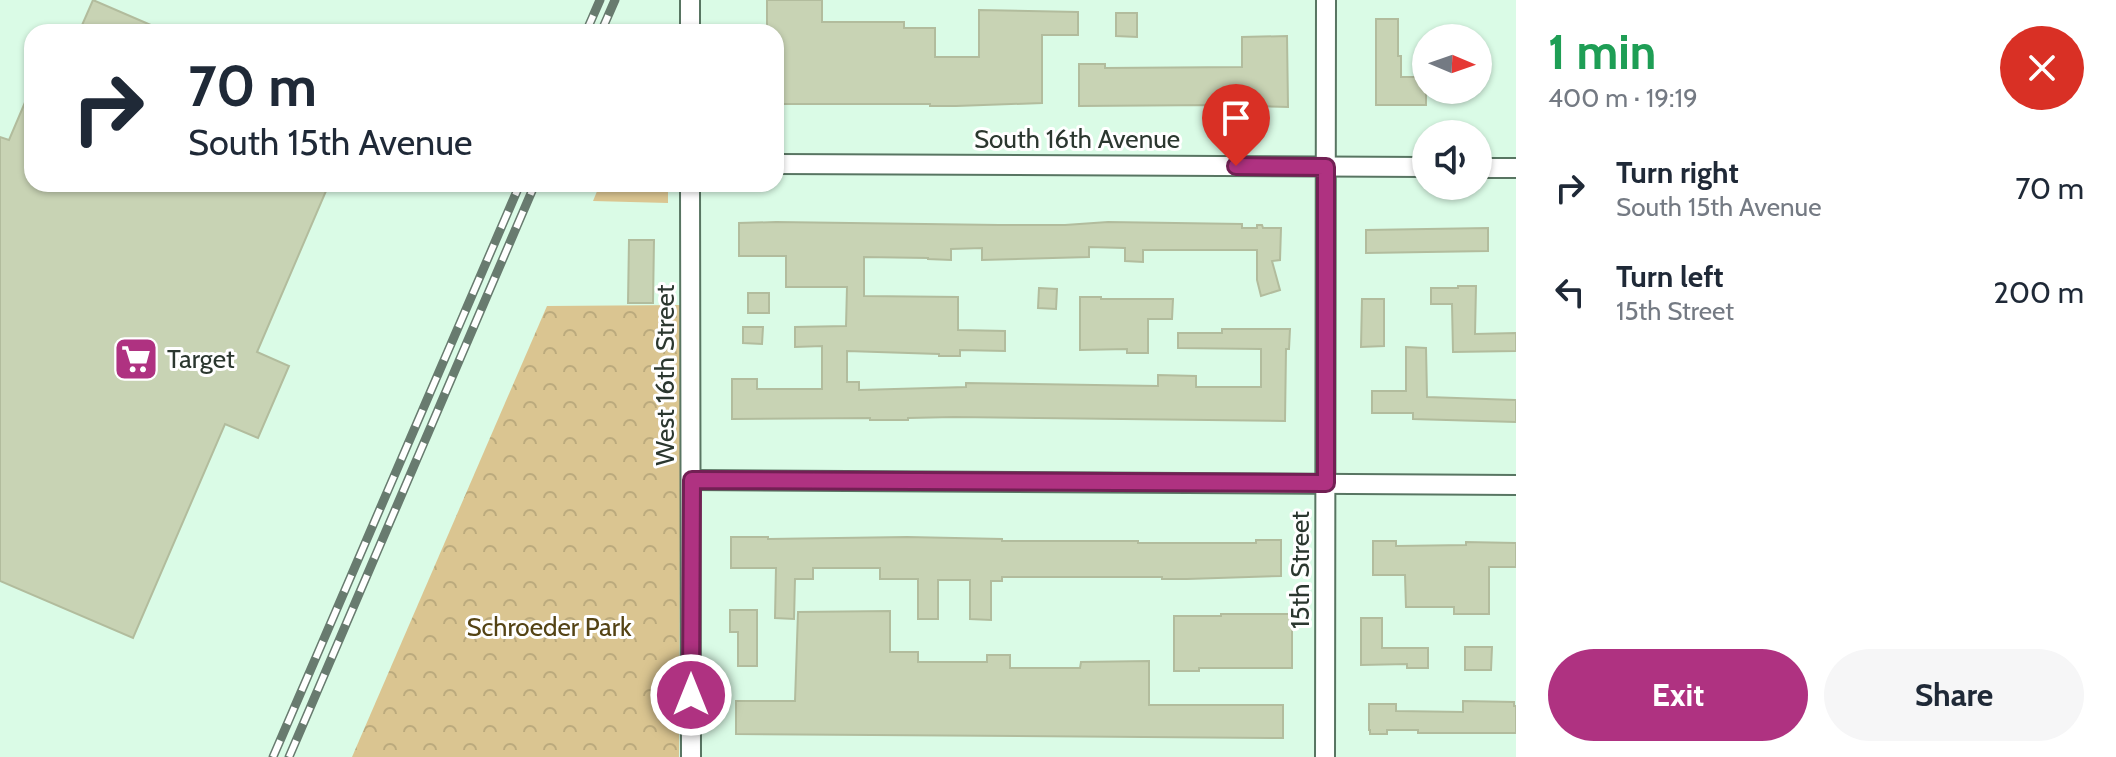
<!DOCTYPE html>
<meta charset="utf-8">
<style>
body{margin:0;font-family:Cabin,sans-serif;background:#f6f6f7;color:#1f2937;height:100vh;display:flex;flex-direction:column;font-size:30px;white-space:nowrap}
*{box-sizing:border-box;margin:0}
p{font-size:26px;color:#747a83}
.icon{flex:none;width:44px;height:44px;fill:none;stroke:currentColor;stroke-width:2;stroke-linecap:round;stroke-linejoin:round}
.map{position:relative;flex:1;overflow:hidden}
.panel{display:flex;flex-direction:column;background:#fff;width:600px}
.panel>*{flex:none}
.hud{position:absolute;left:24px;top:24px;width:760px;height:168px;border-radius:24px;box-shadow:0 2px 6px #0004;background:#fff;color:#1f2937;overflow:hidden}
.needle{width:52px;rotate:92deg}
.tools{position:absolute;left:1412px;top:24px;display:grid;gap:16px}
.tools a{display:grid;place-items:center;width:80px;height:80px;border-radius:50%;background:#fff;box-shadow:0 2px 6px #0004;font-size:40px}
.pin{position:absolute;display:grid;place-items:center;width:68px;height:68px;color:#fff;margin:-82px -34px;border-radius:50% 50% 50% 0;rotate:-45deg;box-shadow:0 0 8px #0007}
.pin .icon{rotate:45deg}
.me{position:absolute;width:88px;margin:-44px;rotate:0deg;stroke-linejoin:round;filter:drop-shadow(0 0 6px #0008)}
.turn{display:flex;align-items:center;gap:28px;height:168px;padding:0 32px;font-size:36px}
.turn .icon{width:104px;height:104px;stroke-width:2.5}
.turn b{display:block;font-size:56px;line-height:68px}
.round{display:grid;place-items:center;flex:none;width:84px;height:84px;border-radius:42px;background:#f6f6f7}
.head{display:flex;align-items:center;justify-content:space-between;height:136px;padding:0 32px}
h1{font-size:48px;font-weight:800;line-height:60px;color:#1e9e55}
.cta{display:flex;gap:16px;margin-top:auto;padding:16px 32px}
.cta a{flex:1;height:92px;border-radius:48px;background:#af3281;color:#fff;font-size:32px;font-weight:800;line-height:92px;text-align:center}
.cta a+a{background:#f6f6f7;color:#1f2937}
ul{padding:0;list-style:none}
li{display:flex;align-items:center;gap:24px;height:104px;padding:0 32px}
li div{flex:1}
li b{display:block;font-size:30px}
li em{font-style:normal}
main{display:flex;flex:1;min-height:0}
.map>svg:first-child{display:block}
.green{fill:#dac591}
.park{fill:url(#park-crowns)}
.building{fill:#c8d3b4;stroke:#b2bc9d;stroke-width:2}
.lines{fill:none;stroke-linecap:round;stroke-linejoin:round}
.minor-casing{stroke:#587562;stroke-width:22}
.minor{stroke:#fff;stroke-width:18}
.rail-casing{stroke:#687b6f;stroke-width:9}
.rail{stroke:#fff;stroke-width:6;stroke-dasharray:18;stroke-linecap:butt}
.route-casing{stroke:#722054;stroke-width:20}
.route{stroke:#af3281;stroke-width:14}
.labels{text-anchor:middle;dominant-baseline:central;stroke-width:6;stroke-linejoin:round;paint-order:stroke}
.street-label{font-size:26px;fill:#2b372f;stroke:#fff}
.poi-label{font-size:26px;fill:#2b372f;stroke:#fff;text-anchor:start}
.park-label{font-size:26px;fill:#544314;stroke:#fff}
</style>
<main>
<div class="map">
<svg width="1516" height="757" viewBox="0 0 1516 757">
<defs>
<pattern id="park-crowns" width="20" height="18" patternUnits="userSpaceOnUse" patternTransform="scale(2)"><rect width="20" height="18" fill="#dac591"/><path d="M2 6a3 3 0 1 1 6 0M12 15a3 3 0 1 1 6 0" fill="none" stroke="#bbaa7d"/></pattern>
</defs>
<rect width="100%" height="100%" fill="#dafbe6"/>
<!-- green -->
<path class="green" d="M 600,184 L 668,184 L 668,203 L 593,201 Z"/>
<!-- park -->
<path class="park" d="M 681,305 L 679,757 L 352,757 L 547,306 Z"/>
<!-- building -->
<g class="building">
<path d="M 93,0 L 167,32 L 79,32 Z"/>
<path d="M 767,0 L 822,0 L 822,22 L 904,22 L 904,28 L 935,28 L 935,57 L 979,57 L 979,10 L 1078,12 L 1078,35 L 1042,35 L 1042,103 L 956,106 L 930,106 L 930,104 L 776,104 L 776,32 L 767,32 Z"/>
<path d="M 1116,13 L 1137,13 L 1137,37 L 1116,36 Z"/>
<path d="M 1376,19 L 1398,19 L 1398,56 L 1401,56 L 1401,77 L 1426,77 L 1426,105 L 1376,105 Z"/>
<path d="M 1287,36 L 1288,107 L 1215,105 L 1079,106 L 1079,64 L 1105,64 L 1105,68 L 1242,67 L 1242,37 Z"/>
<path d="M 32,86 L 32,184 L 329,184 L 257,352 L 289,366 L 258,438 L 225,424 L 133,638 L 0,581 L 0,137 L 9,140 Z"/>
<path d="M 776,222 L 999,225 L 1065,225 L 1108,222 L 1242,224 L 1242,228 L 1257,228 L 1257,225 L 1262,225 L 1263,228 L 1281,228 L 1280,260 L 1272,261 L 1280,290 L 1261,296 L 1257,280 L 1257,250 L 1143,250 L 1143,262 L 1125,261 L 1125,248 L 1089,247 L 1089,257 L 982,260 L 982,248 L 951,249 L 951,260 L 928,259 L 928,258 L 864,257 L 864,296 L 958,297 L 958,330 L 1005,331 L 1005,351 L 960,350 L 960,356 L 939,356 L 939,354 L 847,351 L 847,382 L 859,382 L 859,390 L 966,387 L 966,383 L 1158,386 L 1158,375 L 1196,376 L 1196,387 L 1261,387 L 1261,349 L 1178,348 L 1178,333 L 1222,333 L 1222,329 L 1290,329 L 1289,349 L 1286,349 L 1285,421 L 954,417 L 908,418 L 908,420 L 870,420 L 870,418 L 732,419 L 732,379 L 757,379 L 757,389 L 822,389 L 822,346 L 795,347 L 795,327 L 846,326 L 847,287 L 786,287 L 786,256 L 739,256 L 739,223 Z"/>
<path d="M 1488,228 L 1488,251 L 1366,253 L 1366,230 Z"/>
<path d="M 629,240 L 654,240 L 653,303 L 628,303 Z"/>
<path d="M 1458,286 L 1476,286 L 1475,334 L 1516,333 L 1516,351 L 1453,352 L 1452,304 L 1431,304 L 1431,288 L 1458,288 Z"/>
<path d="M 1039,288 L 1057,289 L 1056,309 L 1038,308 Z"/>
<rect x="748" y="293" width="21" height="20"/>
<path d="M 1080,297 L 1101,297 L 1101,299 L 1173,299 L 1172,319 L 1148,319 L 1148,353 L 1127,353 L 1127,349 L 1080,350 Z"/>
<path d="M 1362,299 L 1384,299 L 1384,346 L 1361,347 Z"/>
<path d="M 743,327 L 763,327 L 762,344 L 743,343 Z"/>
<path d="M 1406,347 L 1426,348 L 1427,397 L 1516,400 L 1516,422 L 1413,419 L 1413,413 L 1372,413 L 1372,391 L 1406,391 Z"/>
<path d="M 731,537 L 768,537 L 768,539 L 907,537 L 1002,539 L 1002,541 L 1138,541 L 1138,543 L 1256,543 L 1256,540 L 1281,540 L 1281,576 L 1187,579 L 1162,579 L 1162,577 L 1002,577 L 1002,581 L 991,581 L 991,620 L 970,619 L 970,580 L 938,580 L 938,619 L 918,619 L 918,579 L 880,579 L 880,568 L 813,568 L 813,579 L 795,579 L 794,619 L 775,618 L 776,568 L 731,568 Z"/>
<path d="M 1373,541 L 1396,541 L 1396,546 L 1466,545 L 1466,542 L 1516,543 L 1516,567 L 1489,567 L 1489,614 L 1454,614 L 1454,607 L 1406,607 L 1405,575 L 1373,575 Z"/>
<path d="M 730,610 L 757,610 L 757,666 L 738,666 L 738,632 L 730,632 Z"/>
<path d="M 890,611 L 890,652 L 918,652 L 918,662 L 987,662 L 987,655 L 1010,655 L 1010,668 L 1080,668 L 1081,662 L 1149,661 L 1149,705 L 1283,705 L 1283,738 L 736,734 L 736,701 L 795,701 L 798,612 Z"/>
<path d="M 1221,614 L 1292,614 L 1292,668 L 1199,668 L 1199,671 L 1174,671 L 1174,616 L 1221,616 Z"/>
<path d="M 1361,618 L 1382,618 L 1382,648 L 1428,648 L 1428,668 L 1407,668 L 1407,664 L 1361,665 Z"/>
<path d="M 1465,647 L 1492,647 L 1491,670 L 1465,670 Z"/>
<path d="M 1463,701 L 1514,702 L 1514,706 L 1516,706 L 1516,733 L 1418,733 L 1418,730 L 1387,730 L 1387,734 L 1370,734 L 1370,730 L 1369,730 L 1369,704 L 1396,704 L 1396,711 L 1463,712 Z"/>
</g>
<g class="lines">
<!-- minor casing -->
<g class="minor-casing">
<g id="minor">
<path d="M 690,0 L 690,32"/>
<path d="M 776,164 L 1426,167"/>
<path d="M 1478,168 L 1516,168"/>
<path d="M 690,184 L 691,757"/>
<path d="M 692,480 L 1516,485"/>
<path d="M 1325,757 L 1326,0"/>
</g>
</g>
<!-- minor -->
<use href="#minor" class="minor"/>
<!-- rail casing -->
<g class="rail-casing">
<g id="rail">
<path d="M 586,32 L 600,0"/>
<path d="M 601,32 L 615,0"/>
<path d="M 273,757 L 520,184"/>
<path d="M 289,757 L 535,184"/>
</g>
</g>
<!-- rail -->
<use href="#rail" class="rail"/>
</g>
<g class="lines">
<!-- route casing -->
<g class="route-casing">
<path id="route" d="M 691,695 L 692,480 L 1326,483 L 1326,167 L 1236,166"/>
</g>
<!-- route -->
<use href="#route" class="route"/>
</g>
<!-- icons -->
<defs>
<g id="supermarket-square" transform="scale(2.3)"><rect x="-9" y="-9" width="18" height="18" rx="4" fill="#af3281" stroke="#fff"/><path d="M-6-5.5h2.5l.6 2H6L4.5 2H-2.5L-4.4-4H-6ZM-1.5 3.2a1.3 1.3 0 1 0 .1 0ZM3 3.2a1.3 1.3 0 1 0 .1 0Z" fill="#fff"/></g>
</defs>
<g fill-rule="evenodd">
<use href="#supermarket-square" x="136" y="359"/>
</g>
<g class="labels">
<!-- street labels -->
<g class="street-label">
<text x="1077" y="139">South 16th Avenue</text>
<text transform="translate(665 375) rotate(-90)">West 16th Street</text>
<text transform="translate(1300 570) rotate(-90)">15th Street</text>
</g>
<!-- poi labels -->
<g class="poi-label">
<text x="167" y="359">Target</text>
</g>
<!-- park labels -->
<g class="park-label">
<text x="549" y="627">Schroeder Park</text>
</g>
</g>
</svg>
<div class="tools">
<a><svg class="needle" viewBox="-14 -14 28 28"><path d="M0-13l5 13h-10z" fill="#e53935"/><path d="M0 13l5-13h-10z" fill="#747a83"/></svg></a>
<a><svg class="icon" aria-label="sound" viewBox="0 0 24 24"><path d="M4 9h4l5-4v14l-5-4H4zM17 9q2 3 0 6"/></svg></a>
</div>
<div class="pin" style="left:1236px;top:166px;background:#d93025"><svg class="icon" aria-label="arrive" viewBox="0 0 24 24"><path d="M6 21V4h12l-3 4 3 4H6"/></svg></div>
<svg class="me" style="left:691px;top:695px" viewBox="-20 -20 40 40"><circle r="17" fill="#af3281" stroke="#fff" stroke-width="3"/><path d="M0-11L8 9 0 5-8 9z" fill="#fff"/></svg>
<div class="hud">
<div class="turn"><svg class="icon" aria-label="right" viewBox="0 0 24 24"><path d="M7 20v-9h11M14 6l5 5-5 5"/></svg><div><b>70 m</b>South 15th Avenue</div></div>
</div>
</div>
<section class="panel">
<div class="head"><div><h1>1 min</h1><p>400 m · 19:19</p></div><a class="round" style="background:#d93025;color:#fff"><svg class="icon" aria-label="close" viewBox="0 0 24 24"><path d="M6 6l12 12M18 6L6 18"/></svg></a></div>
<ul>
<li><svg class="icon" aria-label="right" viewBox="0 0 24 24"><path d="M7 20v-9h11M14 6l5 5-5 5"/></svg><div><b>Turn right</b><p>South 15th Avenue</p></div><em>70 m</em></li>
<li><svg class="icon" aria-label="left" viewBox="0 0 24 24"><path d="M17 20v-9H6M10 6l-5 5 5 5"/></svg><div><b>Turn left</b><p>15th Street</p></div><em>200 m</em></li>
</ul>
<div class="cta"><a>Exit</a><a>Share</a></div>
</section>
</main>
